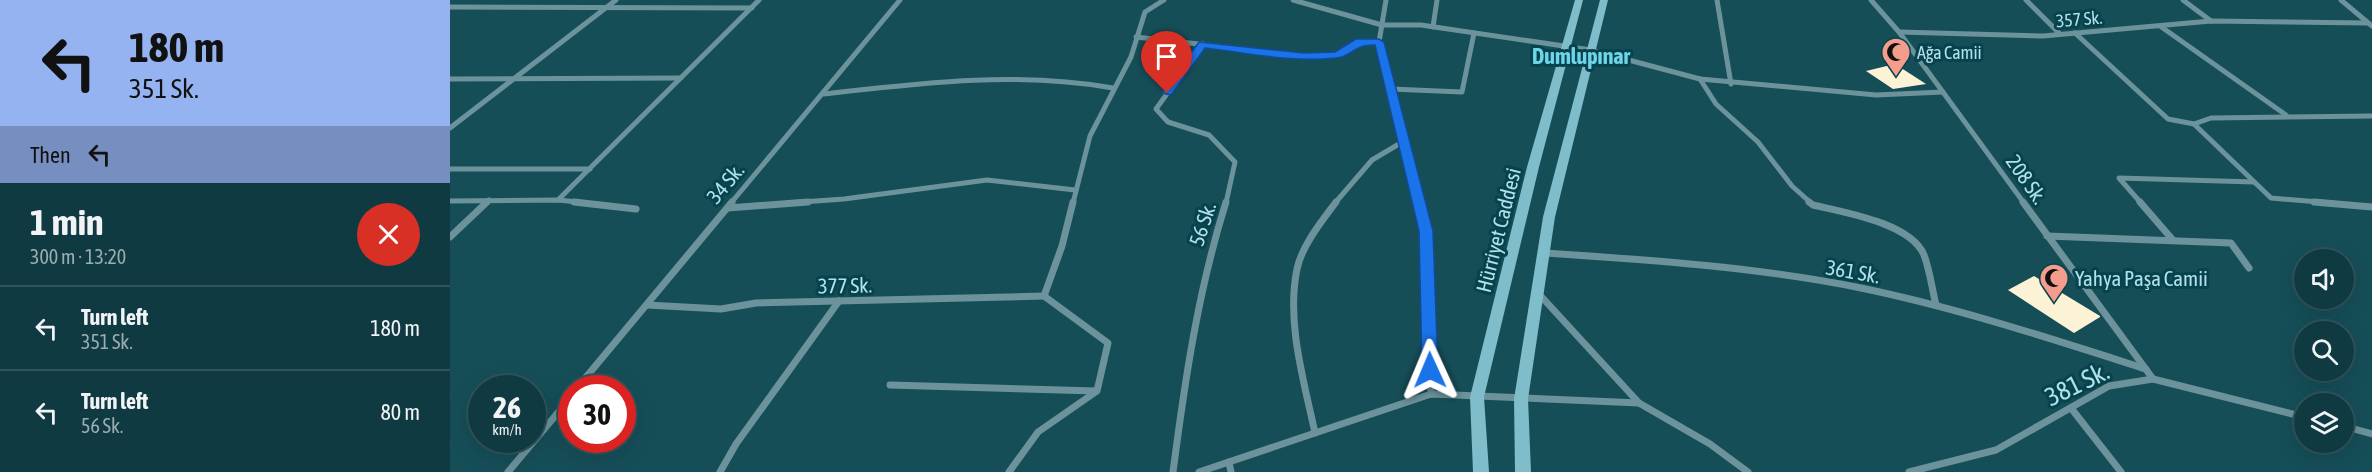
<!DOCTYPE html>
<meta charset="utf-8">
<style>
body{margin:0;font-family:"Asap Condensed",sans-serif;background:#194149;color:#f1f3f6;height:100vh;display:flex;flex-direction:column;font-size:22px;white-space:nowrap}
*{box-sizing:border-box;margin:0}
p{font-size:20px;color:#9cadb2}
.icon{flex:none;width:33px;height:33px;fill:none;stroke:currentColor;stroke-width:2;stroke-linecap:round;stroke-linejoin:round}
.map{position:relative;flex:1;overflow:hidden}
.side{display:flex;flex-direction:column;background:#103a42;width:450px}
.side>*{flex:none}
.hud{background:#95b2f1;color:#111;overflow:hidden}
.fabs{position:absolute;left:1844px;top:249px;display:grid;gap:12px}
.fabs a{display:grid;place-items:center;width:60px;height:60px;border-radius:50%;background:#103a42;box-shadow:0 6px 24px #0002,0 0 0 2px #30545b;font-size:30px}
.speed{position:absolute;left:18px;top:375px;display:flex;gap:12px;font-size:30px;font-weight:700;text-align:center}
.speed>*{display:grid;place-content:center;width:78px;height:78px;border-radius:50%;background:#103a42;box-shadow:0 6px 24px #0002,0 0 0 2px #30545b;line-height:1}
.speed small{font-size:15px;font-weight:400}
.speed .limit{border:9px solid #d22;background:#fff;color:#111}
.pin{position:absolute;display:grid;place-items:center;width:51px;height:51px;color:#fff;margin:-62px -26px;border-radius:50% 50% 50% 0;rotate:-45deg;box-shadow:0 0 6px #0007}
.pin .icon{rotate:45deg}
.me{position:absolute;width:66px;margin:-33px;rotate:359deg;stroke-linejoin:round;filter:drop-shadow(0 0 4px #0008)}
.turn{display:flex;align-items:center;gap:21px;height:126px;padding:0 30px;font-size:27px}
.turn .icon{width:78px;height:78px;stroke-width:2.5}
.turn b{display:block;font-size:42px;line-height:51px}
.then{display:flex;align-items:center;height:57px;padding:0 30px;background:#0003;gap:12px;font-size:22px}
.round{display:grid;place-items:center;flex:none;width:63px;height:63px;border-radius:32px;background:#194149}
.summary{display:flex;align-items:center;justify-content:space-between;height:102px;padding:0 30px}
h1{font-size:36px;font-weight:700;line-height:45px}
ul{padding:0;list-style:none}
li{display:flex;align-items:center;gap:18px;height:84px;padding:0 30px;border-top:2px solid #30545b}
li div{flex:1}
li b{display:block;font-size:22px}
li em{font-style:normal}
main{display:flex;flex:1;min-height:0}
.map>svg:first-child{display:block}
.building{fill:#fcf2d5}
.lines{fill:none;stroke-linecap:round;stroke-linejoin:round}
.street-far1{stroke:#6c939b;stroke-width:5}
.street{stroke:#6c939b;stroke-width:7}
.secondary{fill:#7fbdca;fill-rule:evenodd}
.route{fill:#1a73e8;stroke:#114b97;stroke-width:1.5}
.labels{text-anchor:middle;dominant-baseline:central;stroke-width:6;stroke-linejoin:round;paint-order:stroke}
.far-street-label{font-size:18px;fill:#b3e0ea;stroke:#06434d}
.far-poi-label{font-size:18px;fill:#b3e0ea;stroke:#06434d;text-anchor:start}
.street-label{font-size:21px;fill:#b3e0ea;stroke:#06434d}
.poi-label{font-size:21px;fill:#b3e0ea;stroke:#06434d;text-anchor:start}
.far-district-label{font-size:22px;font-weight:bold;fill:#70d4e8;stroke:#06434d}
.near-street-label{font-size:26px;fill:#b3e0ea;stroke:#06434d}
</style>
<main>
<section class="side">
<div class="hud">
<div class="turn"><svg class="icon" aria-label="left" viewBox="0 0 24 24"><path d="M17 20v-9H6M10 6l-5 5 5 5"/></svg><div><b>180 m</b>351 Sk.</div></div>
<div class="then">Then<svg class="icon" aria-label="left" viewBox="0 0 24 24"><path d="M17 20v-9H6M10 6l-5 5 5 5"/></svg></div>
</div>
<div class="summary"><div><h1>1 min</h1><p>300 m · 13:20</p></div><a class="round" style="background:#d93025;color:#fff"><svg class="icon" aria-label="close" viewBox="0 0 24 24"><path d="M6 6l12 12M18 6L6 18"/></svg></a></div>
<ul>
<li><svg class="icon" aria-label="left" viewBox="0 0 24 24"><path d="M17 20v-9H6M10 6l-5 5 5 5"/></svg><div><b>Turn left</b><p>351 Sk.</p></div><em>180 m</em></li>
<li><svg class="icon" aria-label="left" viewBox="0 0 24 24"><path d="M17 20v-9H6M10 6l-5 5 5 5"/></svg><div><b>Turn left</b><p>56 Sk.</p></div><em>80 m</em></li>
</ul>
</section>
<div class="map">
<svg width="1922" height="472" viewBox="0 0 1922 472">
<rect width="100%" height="100%" fill="#164e58"/>
<!-- building -->
<g class="building">
<path d="M 1445,64 L 1476,84 L 1443,89 L 1416,71 Z"/>
<path d="M 1584,276 L 1650,316 L 1650,317 L 1624,333 L 1558,290 Z"/>
</g>
<g class="lines">
<!-- street-far1 -->
<g class="street-far1">
<path d="M 843,0 L 932,25 L 971,25 L 1141,50 L 1250,79 L 1426,95 L 1493,92"/>
<path d="M 936,0 L 929,42 L 969,203"/>
<path d="M 1267,0 L 1281,84"/>
<path d="M 1421,0 L 1449,32 L 1574,203"/>
<path d="M 1576,0 L 1610,34"/>
<path d="M 1733,0 L 1761,21"/>
<path d="M 1891,0 L 1922,26"/>
<path d="M 0,7 L 302,8"/>
<path d="M 1710,26 L 1836,115"/>
<path d="M 983,27 L 987,0"/>
<path d="M 1449,32 L 1593,36 L 1761,21 L 1918,23"/>
<path d="M 1625,33 L 1718,119 L 1744,124 L 1821,198 L 1881,203"/>
<path d="M 686,37 L 854,56 L 888,55 L 906,42 L 929,42"/>
<path d="M 753,44 L 706,109 L 718,122 L 759,135 L 785,162 L 776,203"/>
<path d="M 0,79 L 231,78"/>
<path d="M 1250,79 L 1266,104 L 1308,142 L 1342,186 L 1361,203"/>
<path d="M 941,89 L 1012,92 L 1024,33"/>
<path d="M 373,94 C 471,83 565,71 663,88"/>
<path d="M 1744,124 L 1761,118 L 1922,116"/>
<path d="M 0,128 L 166,0"/>
<path d="M 0,169 L 140,169"/>
<path d="M 108,200 L 309,0"/>
<path d="M 0,201 L 108,200 L 137,203"/>
<path d="M 36,203 L 39,200"/>
<path d="M 281,203 L 450,0"/>
<path d="M 338,203 L 394,199 L 537,180 L 625,190"/>
<path d="M 623,203 L 640,136 L 681,57 L 695,12 L 714,0"/>
<path d="M 885,203 L 922,160 L 954,141"/>
<path d="M 1691,203 L 1669,178 L 1804,182"/>
</g>
<!-- street -->
<g class="street">
<path d="M 124,202 L 186,209"/>
<path d="M 969,202 L 976,231 L 981,394"/>
<path d="M 1359,202 L 1363,205 C 1393,212 1461,223 1474,255 C 1480,271 1482,289 1486,305"/>
<path d="M 1573,202 L 1703,379"/>
<path d="M 1690,202 L 1722,239"/>
<path d="M 1864,202 L 1922,207"/>
<path d="M 278,208 L 358,202"/>
<path d="M 1597,236 L 1781,243 L 1799,268"/>
<path d="M 0,237 L 37,202"/>
<path d="M 1094,253 C 1200,260 1307,267 1411,288 C 1508,308 1602,339 1696,369"/>
<path d="M 1088,293 L 1189,403"/>
<path d="M 594,296 L 612,246 L 623,202"/>
<path d="M 197,305 L 271,309 L 306,303 L 594,296"/>
<path d="M 440,385 L 646,391"/>
<path d="M 127,388 L 282,202"/>
<path d="M 1621,408 L 1671,472"/>
<path d="M 1893,426 L 1922,434"/>
<path d="M 865,433 C 854,381 836,322 847,269 C 852,245 872,221 886,202"/>
<path d="M 779,462 L 781,472"/>
<path d="M 58,472 L 122,396"/>
<path d="M 270,472 L 286,444 L 389,301"/>
<path d="M 559,472 L 588,432 L 647,391 L 658,343 L 594,296"/>
<path d="M 723,472 C 735,380 748,291 776,202"/>
<path d="M 749,472 L 981,394 L 1189,403 L 1260,444 L 1298,472"/>
<path d="M 1459,472 L 1546,450 L 1659,386 L 1703,379 L 1854,417"/>
</g>
<!-- secondary -->
<g class="secondary">
<path d="M 1125,0 L 1133,0 L 1089,167 L 1034,397 L 1039,472 L 1023,472 L 1020,397 L 1077,167 Z"/>
<path d="M 1150,0 L 1158,0 L 1105,217 L 1078,399 L 1081,472 L 1065,472 L 1064,399 L 1093,217 Z"/>
</g>
</g>
<!-- route -->
<path class="route" d="M 906,39 L 929,39 L 934,42 L 983,231 L 988,370 L 980,376 L 972,370 L 969,231 L 925,45 C 901,45 902,57 886,58 C 843,63 798,53 755,48 L 721,95 L 712,93 L 749,42 L 854,53 L 885,52 Z"/>
<!-- icons -->
<defs>
<g id="mosque-pin" transform="scale(1.5)"><path d="M0 17L-7.5 6A9.5 9.5 0 1 1 7.5 6Z" fill="#f49d8c" stroke="#06434d"/><path d="M3.5-4.9A6 6 0 1 0 3.5 4.9A5 5 0 1 1 3.5-4.9Z" fill="#111"/></g>
</defs>
<g fill-rule="evenodd">
<use href="#mosque-pin" x="1446" y="52"/>
<use href="#mosque-pin" x="1604" y="278"/>
</g>
<g class="labels">
<!-- far-street labels -->
<g class="far-street-label">
<text transform="translate(1629 19) rotate(-5)">357 Sk.</text>
</g>
<!-- far-poi labels -->
<g class="far-poi-label">
<text x="1467" y="52">Ağa Camii</text>
</g>
<!-- street labels -->
<g class="street-label">
<text transform="translate(1577 179) rotate(55)">208 Sk.</text>
<text transform="translate(275 183) rotate(-50)">34 Sk.</text>
<text transform="translate(752 224) rotate(-72)">56 Sk.</text>
<text transform="translate(1048 230) rotate(-76)">Hürriyet Caddesi</text>
<text transform="translate(1403 271) rotate(10)">361 Sk.</text>
<text transform="translate(395 285) rotate(-1)">377 Sk.</text>
</g>
<!-- poi labels -->
<g class="poi-label">
<text x="1625" y="278">Yahya Paşa Camii</text>
</g>
<!-- far-district labels -->
<g class="far-district-label">
<text x="1131" y="56">Dumlupınar</text>
</g>
<!-- near-street labels -->
<g class="near-street-label">
<text transform="translate(1627 384) rotate(-26)">381 Sk.</text>
</g>
</g>
</svg>
<div class="fabs">
<a><svg class="icon" aria-label="sound" viewBox="0 0 24 24"><path d="M4 9h4l5-4v14l-5-4H4zM17 9q2 3 0 6"/></svg></a>
<a><svg class="icon" aria-label="search" viewBox="0 0 24 24"><circle cx="10" cy="10" r="6"/><path d="M15 15l6 6"/></svg></a>
<a><svg class="icon" aria-label="layers" viewBox="0 0 24 24"><path d="M12 4l9 5-9 5-9-5zM3 14l9 5 9-5"/></svg></a>
</div>
<div class="speed"><div>26<small>km/h</small></div><div class="limit">30</div></div>
<div class="pin" style="left:717px;top:93px;background:#d93025"><svg class="icon" aria-label="arrive" viewBox="0 0 24 24"><path d="M6 21V4h12l-3 4 3 4H6"/></svg></div>
<svg class="me" style="left:980px;top:370px" viewBox="-20 -20 40 40"><path d="M0-17L14 15 0 8-14 15z" fill="#1a73e8" stroke="#fff" stroke-width="4"/></svg>
</div>
</main>
